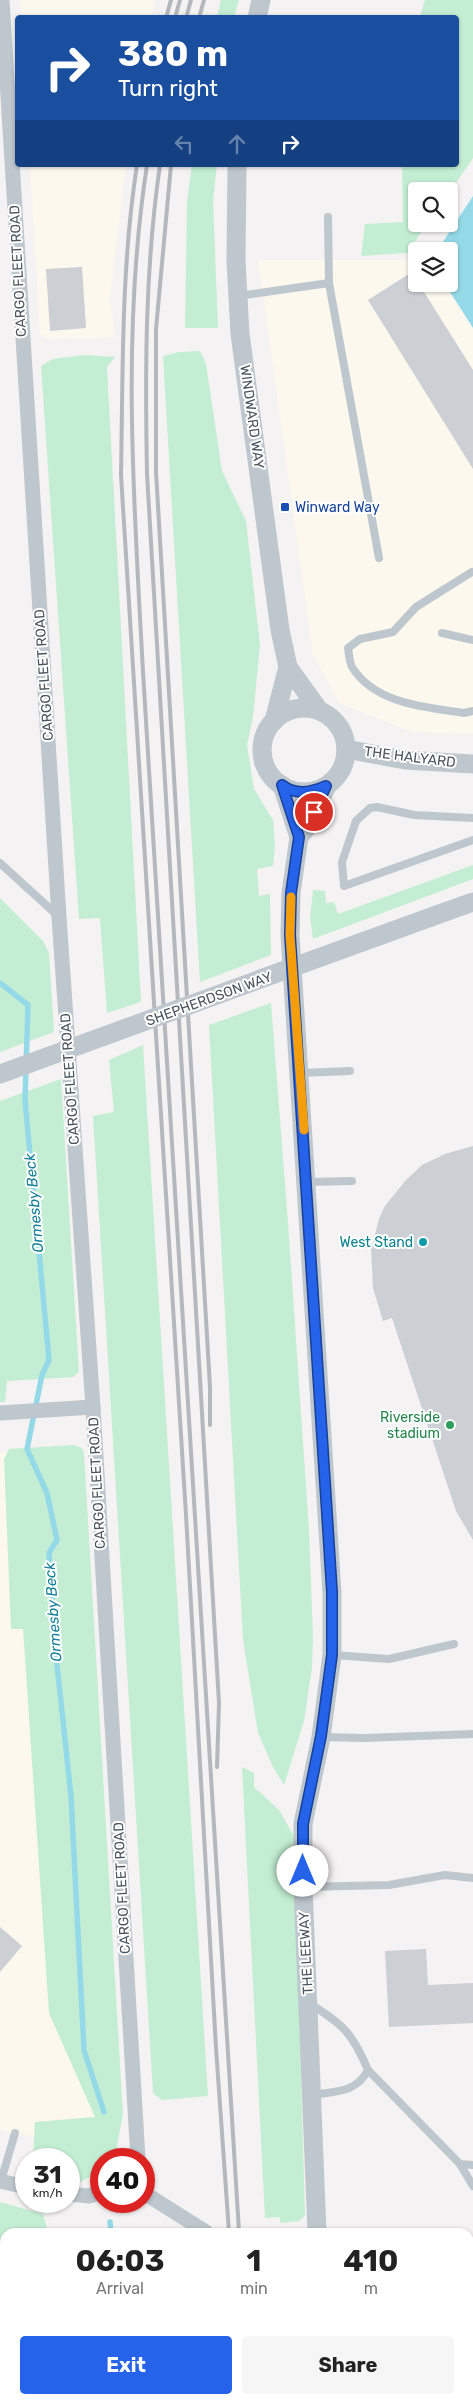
<!DOCTYPE html>
<style>
body{margin:0;font-family:Rubik,sans-serif;background:#f6f6f6;color:#222;height:100vh;display:flex;flex-direction:column;font-size:19px;white-space:nowrap}
*{box-sizing:border-box;margin:0}
p{font-size:16px;color:#767676}
.icon{flex:none;width:28px;height:28px;fill:none;stroke:currentColor;stroke-width:2;stroke-linecap:round;stroke-linejoin:round}
.map{position:relative;flex:1;overflow:hidden}
.drawer{position:absolute;left:0px;top:2228px;width:474px;height:176px;display:flex;flex-direction:column;background:#fff;border-radius:15px 15px 0 0;box-shadow:0 1px 4px #0004}
.drawer>*{flex:none}
.top-card{position:absolute;left:15px;top:15px;width:444px;height:152px;border-radius:5px;box-shadow:0 1px 4px #0004;background:#1a4fa0;color:#fff;overflow:hidden}
.controls{position:absolute;left:408px;top:182px;display:grid;gap:10px}
.controls a{display:grid;place-items:center;width:50px;height:50px;border-radius:5px;background:#fff;box-shadow:0 1px 4px #0004;font-size:25px}
.speed{position:absolute;left:15px;top:2148px;display:flex;gap:10px;font-size:25px;font-weight:700;text-align:center}
.speed>*{display:grid;place-content:center;width:65px;height:65px;border-radius:50%;background:#fff;box-shadow:0 1px 4px #0004;line-height:1}
.speed small{font-size:12px;font-weight:400}
.speed .limit{border:8px solid #d22;background:#fff;color:#111}
.pin{position:absolute;display:grid;place-items:center;width:42px;height:42px;color:#fff;margin:-21px;border:2px solid #fff;border-radius:50%;box-shadow:0 1px 5px #0007}
.me{position:absolute;width:55px;margin:-28px;rotate:0deg;stroke-linejoin:round;filter:drop-shadow(0 0 4px #0008)}
.turn{display:flex;align-items:center;gap:18px;height:105px;padding:0 20px;font-size:22px}
.turn .icon{width:65px;height:65px;stroke-width:2.5}
.turn b{display:block;font-size:35px;line-height:42px}
.lanes{display:flex;align-items:center;height:48px;padding:0 20px;background:#0003;justify-content:center;gap:25px;direction:ltr}
.lanes .off{opacity:.35}
.eta{display:flex;justify-content:space-evenly;align-items:center;height:85px;text-align:center}
.eta b{font-size:30px;font-weight:700;line-height:35px}
.primary-button{display:flex;gap:10px;margin-top:auto;padding:10px 20px}
.primary-button a{flex:1;height:58px;border-radius:5px;background:#2563eb;color:#fff;font-size:20px;font-weight:700;line-height:58px;text-align:center}
.primary-button a+a{background:#f6f6f6;color:#222}
.map>svg:first-child{display:block}
.commercial{fill:#fcf8ee}
.green{fill:#c4eed3}
.water{fill:#94d9e8}
.lines{fill:none;stroke-linecap:round;stroke-linejoin:round}
.stream{stroke:#94d9e8;stroke-width:5.5}
.building{fill:#cccfd4}
.service{stroke:#bec7cd;stroke-width:8}
.minor{stroke:#bec7cd;stroke-width:15}
.tertiary{stroke:#bec7cd;stroke-width:19}
.rail{stroke:#b4b7bc;stroke-width:4}
.tertiary-bridge{stroke:#bec7cd;stroke-width:19}
.route-casing{stroke:#184099;stroke-width:12}
.route{stroke:#2563eb;stroke-width:9}
.slow{stroke:#f59e0b;stroke-width:9}
.transit-dot{fill:#1a4fb4;stroke:#fff;stroke-width:2}
.culture-dot{fill:#0f9aa8;stroke:#fff;stroke-width:2}
.leisure-dot{fill:#2e9e5b;stroke:#fff;stroke-width:2}
.labels{text-anchor:middle;dominant-baseline:central;stroke-width:4;stroke-linejoin:round;paint-order:stroke}
.street-label{font-size:14px;fill:#4a565f;stroke:#fff}
.transit-label{font-size:14px;fill:#164399;stroke:#fff;text-anchor:start}
.culture-label{font-size:14px;fill:#0d838f;stroke:#fff;text-anchor:end}
.leisure-label{font-size:14px;fill:#27864d;stroke:#fff;text-anchor:end}
.water-label{font-size:15px;font-style:italic;fill:#148199;stroke:#fff}
</style>
<div class="map">
<svg width="473" height="2403" viewBox="0 0 473 2403">
<rect width="100%" height="100%" fill="#f4f2f2"/>
<!-- commercial -->
<g class="commercial">
<path d="M 20,0 L 155,0 L 151,18 L 21,17 Z"/>
<path d="M 30,165 L 126,165 L 110,298 L 115,337 L 47,339 L 40,334 Z"/>
<path d="M 258,260 L 416,260 L 416,284 L 445,284 L 473,328 L 473,734 L 412,732 L 339,703 L 313,655 Z"/>
<path d="M 0,1452 L 13,1452 L 49,2013 L 95,2117 L 35,2122 L 34,2137 L 0,2130 Z"/>
</g>
<!-- green -->
<g class="green">
<path d="M 221,0 L 239,0 L 234,17 L 217,17 Z"/>
<path d="M 425,0 L 473,0 L 473,158 L 449,193 L 449,191 L 416,191 L 416,224 L 427,224 L 407,253 L 361,256 L 365,224 L 403,222 L 402,165 L 456,165 L 456,18 L 420,17 Z"/>
<path d="M 192,165 L 217,165 L 213,200 L 218,328 L 185,328 L 187,202 Z"/>
<path d="M 200,351 L 206,364 L 222,471 L 246,521 L 260,645 L 253,717 L 247,745 L 254,789 L 273,820 L 275,847 L 273,866 L 257,869 L 259,896 L 270,894 L 271,955 L 200,982 L 163,356 L 179,352 Z"/>
<path d="M 84,355 L 115,357 L 107,367 L 141,1002 L 107,1013 L 100,918 L 79,919 L 41,366 L 53,359 Z"/>
<path d="M 473,865 L 473,879 L 313,939 L 310,918 L 313,890 L 325,891 L 326,903 L 334,902 L 338,914 Z"/>
<path d="M 0,898 L 43,941 L 49,953 L 54,1032 L 0,1052 Z"/>
<path d="M 271,1003 L 288,1223 L 309,1530 L 313,1636 L 312,1668 L 304,1721 L 284,1785 L 274,1769 L 258,1733 L 243,1640 L 209,1025 Z"/>
<path d="M 143,1045 L 208,2096 L 162,2100 L 153,2093 L 93,1116 L 114,1112 L 109,1060 Z"/>
<path d="M 61,1079 L 79,1372 L 73,1377 L 7,1381 L 5,1402 L 0,1402 L 0,1101 Z"/>
<path d="M 73,1445 L 82,1448 L 84,1453 L 123,2115 L 116,2150 L 110,2159 L 101,2159 L 100,2172 L 72,2186 L 69,2185 L 69,2159 L 33,2159 L 35,2122 L 95,2117 L 49,2013 L 23,1629 L 11,1629 L 4,1459 L 9,1449 Z"/>
<path d="M 242,1767 L 254,1773 L 254,1787 L 279,1810 L 294,1836 L 305,2215 L 299,2221 L 280,2223 L 280,2217 L 265,2218 Z"/>
<path d="M 0,2202 L 43,2214 L 48,2232 L 5,2232 L 5,2399 L 88,2399 L 86,2403 L 0,2403 Z"/>
</g>
<!-- water -->
<path class="water" d="M 473,196 L 473,328 L 445,284 L 449,284 L 449,251 L 437,251 Z"/>
<g class="lines">
<!-- stream -->
<g class="stream">
<path d="M 0,983 L 28,1005 L 25,1100 L 49,1360 L 42,1375 L 27,1449 L 47,1493 L 57,1540 L 49,1553 L 55,1646 L 71,1796 L 84,2050 L 104,2112"/>
<path d="M 110,2222 L 111,2232"/>
<path d="M 101,2403 L 102,2399"/>
</g>
</g>
<!-- building -->
<g class="building">
<path d="M 82,267 L 86,328 L 50,331 L 46,269 Z"/>
<path d="M 412,272 L 416,284 L 419,284 L 473,370 L 473,469 L 368,300 Z"/>
<path d="M 473,1146 L 473,1540 L 456,1511 L 392,1318 L 383,1321 L 373,1288 L 371,1250 L 379,1219 L 385,1206 L 406,1180 L 422,1165 L 445,1154 Z"/>
<path d="M 0,1927 L 22,1946 L 0,1972 Z"/>
<path d="M 426,1949 L 428,1985 L 473,1983 L 473,2023 L 389,2027 L 385,1951 Z"/>
</g>
<g class="lines">
<!-- service -->
<g class="service">
<path d="M 328,217 L 329,283"/>
<path d="M 238,296 L 329,283 L 379,558"/>
<path d="M 472,572 L 416,607 L 393,632 L 360,639 L 348,648 C 349,653 349,661 352,667 C 375,704 425,707 464,713 L 473,711"/>
<path d="M 442,633 L 473,640"/>
<path d="M 473,818 L 414,815 L 377,807 L 370,808 L 356,821 L 342,862 L 344,886 L 473,840"/>
<path d="M 0,863 L 57,915"/>
<path d="M 301,1073 L 350,1071"/>
<path d="M 307,1182 L 352,1181"/>
<path d="M 333,1655 L 389,1659 L 454,1644"/>
<path d="M 321,1737 L 364,1738 L 473,1734"/>
<path d="M 303,1887 L 389,1885 L 445,1875 L 473,1878"/>
<path d="M 310,2004 C 343,2024 353,2034 368,2070 C 356,2093 336,2091 313,2095"/>
<path d="M 368,2070 L 460,2164 L 473,2186"/>
<path d="M 460,2164 L 473,2165"/>
<path d="M 1,2181 L 15,2133"/>
<path d="M 469,2348 L 473,2355"/>
</g>
<!-- minor -->
<g class="minor">
<path d="M 2,0 L 59,917 L 93,1407 L 138,2159"/>
<path d="M 0,1413 L 93,1407"/>
<path d="M 0,2181 L 26,2187"/>
<path d="M 144,2189 L 149,2196 L 206,2232"/>
<path d="M 69,2194 L 89,2196 L 101,2193"/>
</g>
<!-- tertiary -->
<g class="tertiary">
<path d="M 257,18 L 261,0"/>
<path d="M 237,165 L 236,261 L 240,334 L 280,630 L 288,667 L 319,710"/>
<circle cx="304" cy="750" r="42"/>
<path d="M 274,721 L 288,667"/>
<path d="M 346,749 L 405,760 L 473,764"/>
<path d="M 282,785 L 299,837 L 291,893 L 290,935 L 332,1593 L 332,1655 L 321,1737 L 303,1824 L 303,1887 L 317,2232"/>
<path d="M 299,837 L 305,830 L 327,786"/>
<path d="M 431,917 L 473,902"/>
<path d="M 325,2399 L 325,2403"/>
</g>
<!-- rail -->
<g class="rail">
<path d="M 166,18 L 171,0"/>
<path d="M 175,18 L 180,0"/>
<path d="M 186,18 L 191,0"/>
<path d="M 199,18 L 204,0"/>
<path d="M 137,165 C 121,267 123,372 121,475 L 186,1515 L 216,2048 L 229,2232"/>
<path d="M 147,165 C 121,333 134,503 143,672 L 239,2232"/>
<path d="M 160,165 C 145,268 145,371 147,474 L 214,1618 L 219,1703 L 217,1767"/>
<path d="M 171,165 L 156,329 L 156,472 L 210,1387 L 210,1425"/>
<path d="M 237,2399 L 237,2403"/>
<path d="M 247,2399 L 247,2403"/>
</g>
<!-- tertiary-bridge -->
<path class="tertiary-bridge" d="M 0,1074 L 431,917"/>
</g>
<g class="lines">
<!-- route casing -->
<g class="route-casing">
<path id="route" d="M 303,1871 L 303,1824 L 321,1736 L 332,1655 L 332,1592 L 290,935 L 291,893 L 299,837 L 282,785 C 296,796 312,792 326,786 L 314,812"/>
</g>
<!-- route -->
<use href="#route" class="route"/>
<!-- slow -->
<path class="slow" d="M 291,897 L 290,935 L 304,1130"/>
</g>
<!-- markers -->
<rect class="transit-dot" x="280" y="502" width="10" height="10" rx="2.5"/>
<circle class="culture-dot" cx="423" cy="1242" r="5"/>
<circle class="leisure-dot" cx="450" cy="1425" r="5"/>
<g class="labels">
<!-- street labels -->
<g class="street-label">
<text transform="translate(18 271) rotate(-93)">CARGO FLEET ROAD</text>
<text transform="translate(252 417) rotate(82)">WINDWARD WAY</text>
<text transform="translate(44 675) rotate(-94)">CARGO FLEET ROAD</text>
<text transform="translate(410 757) rotate(7)">THE HALYARD</text>
<text transform="translate(209 999) rotate(-20)">SHEPHERDSON WAY</text>
<text transform="translate(70 1079) rotate(-94)">CARGO FLEET ROAD</text>
<text transform="translate(97 1483) rotate(-93)">CARGO FLEET ROAD</text>
<text transform="translate(122 1888) rotate(-93)">CARGO FLEET ROAD</text>
<text transform="translate(306 1953) rotate(-93)">THE LEEWAY</text>
</g>
<!-- transit labels -->
<g class="transit-label">
<text x="295" y="507">Winward Way</text>
</g>
<!-- culture labels -->
<g class="culture-label">
<text x="413" y="1242">West Stand</text>
</g>
<!-- leisure labels -->
<g class="leisure-label">
<text x="440" y="1417">Riverside<tspan x="440" dy="16">stadium</tspan></text>
</g>
<!-- water labels -->
<g class="water-label">
<text transform="translate(34 1203) rotate(-95)">Ormesby Beck</text>
<text transform="translate(53 1612) rotate(-94)">Ormesby Beck</text>
</g>
</g>
</svg>
<div class="controls">
<a><svg class="icon" aria-label="search" viewBox="0 0 24 24"><circle cx="10" cy="10" r="6"/><path d="M15 15l6 6"/></svg></a>
<a><svg class="icon" aria-label="layers" viewBox="0 0 24 24"><path d="M12 4l9 5-9 5-9-5zM3 14l9 5 9-5"/></svg></a>
</div>
<div class="speed"><div>31<small>km/h</small></div><div class="limit">40</div></div>
<div class="pin" style="left:314px;top:812px;background:#d93025"><svg class="icon" aria-label="arrive" viewBox="0 0 24 24"><path d="M6 21V4h12l-3 4 3 4H6"/></svg></div>
<svg class="me" style="left:303px;top:1871px" viewBox="-20 -20 40 40"><circle r="19" fill="#fff"/><path d="M0-13L10 11 0 6-10 11z" fill="#2563eb"/></svg>
<div class="top-card">
<div class="turn"><svg class="icon" aria-label="right" viewBox="0 0 24 24"><path d="M7 20v-9h11M14 6l5 5-5 5"/></svg><div><b>380 m</b>Turn right</div></div>
<div class="lanes"><svg class="icon off" aria-label="left" viewBox="0 0 24 24"><path d="M17 20v-9H6M10 6l-5 5 5 5"/></svg><svg class="icon off" aria-label="ahead" viewBox="0 0 24 24"><path d="M12 20V5M6 11l6-6 6 6"/></svg><svg class="icon" aria-label="right" viewBox="0 0 24 24"><path d="M7 20v-9h11M14 6l5 5-5 5"/></svg></div>
</div>
<section class="drawer">
<div class="eta">
<div><b>06:03</b><p>Arrival</p></div>
<div><b>1</b><p>min</p></div>
<div><b>410</b><p>m</p></div>
</div>
<div class="primary-button"><a>Exit</a><a>Share</a></div>
</section>
</div>
